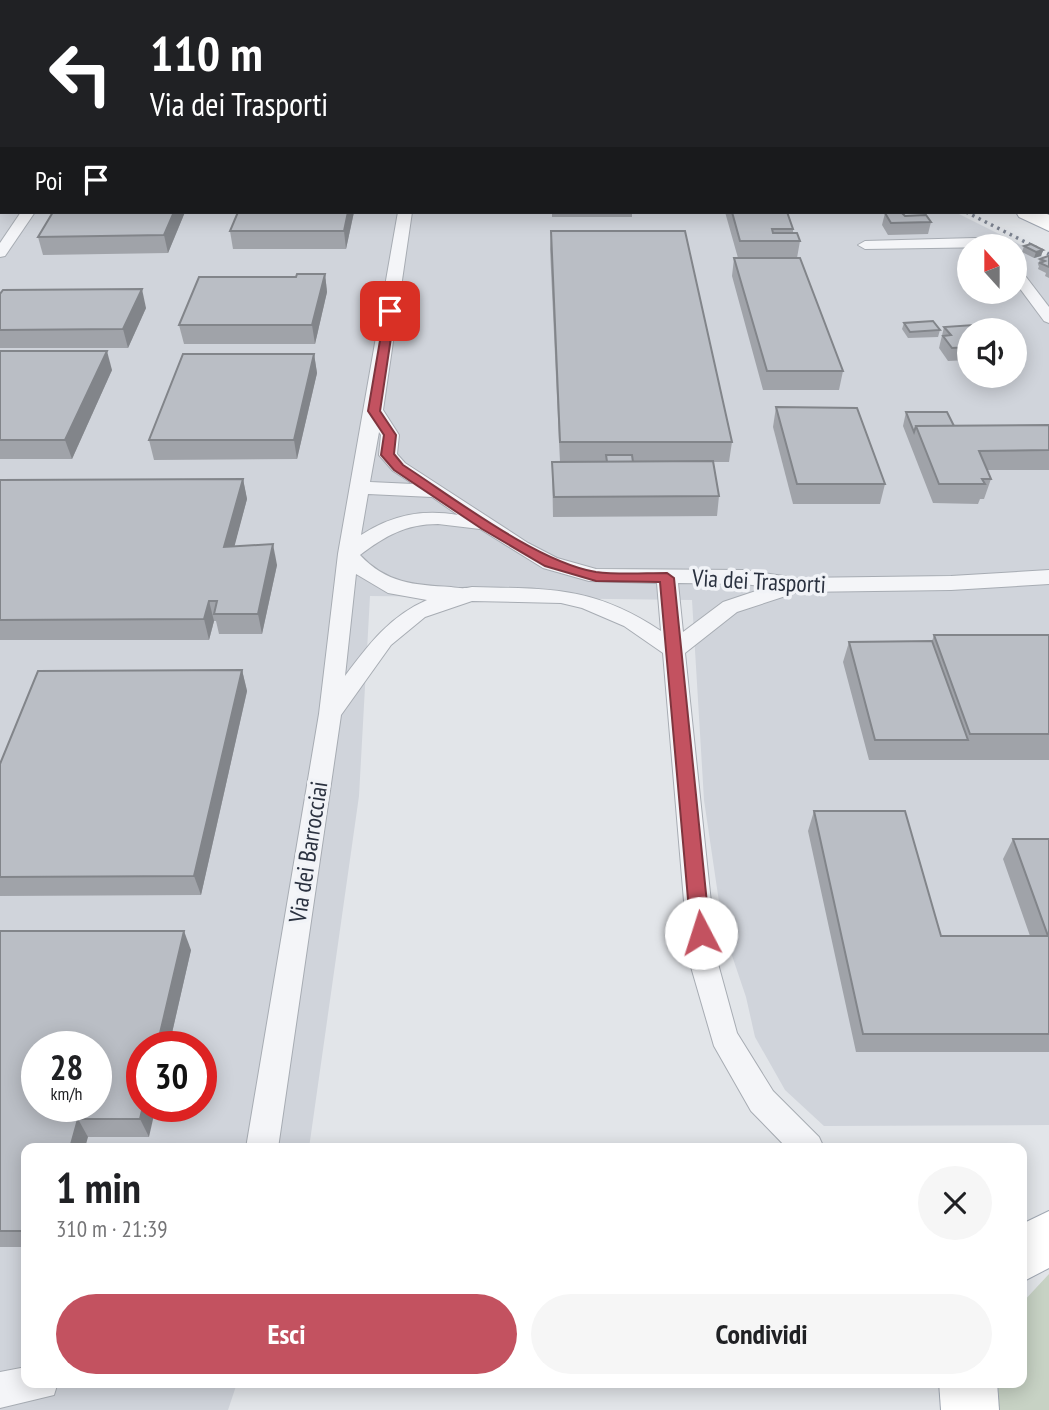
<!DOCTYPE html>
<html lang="it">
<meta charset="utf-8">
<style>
body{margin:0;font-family:"PT Sans Narrow",sans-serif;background:#f6f6f6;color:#202124;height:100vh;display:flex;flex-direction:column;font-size:26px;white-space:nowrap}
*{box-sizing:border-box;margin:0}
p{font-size:23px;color:#757577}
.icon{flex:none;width:38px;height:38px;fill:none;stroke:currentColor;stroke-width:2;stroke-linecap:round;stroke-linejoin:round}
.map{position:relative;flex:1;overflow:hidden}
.sheet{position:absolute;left:21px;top:1143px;width:1006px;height:245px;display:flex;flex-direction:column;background:#fff;border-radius:14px;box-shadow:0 4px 18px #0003}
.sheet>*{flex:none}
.hud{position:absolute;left:0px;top:0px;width:1050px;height:214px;box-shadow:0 4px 18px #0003;background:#202124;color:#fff;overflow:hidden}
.needle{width:46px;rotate:339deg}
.fabs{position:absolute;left:957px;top:234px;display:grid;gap:14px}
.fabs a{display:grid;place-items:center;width:70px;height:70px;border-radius:50%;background:#fff;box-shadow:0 4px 18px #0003;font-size:35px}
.speed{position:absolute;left:21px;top:1031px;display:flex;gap:14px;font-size:35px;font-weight:700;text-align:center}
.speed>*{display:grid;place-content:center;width:91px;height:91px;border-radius:50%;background:#fff;box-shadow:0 4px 18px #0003;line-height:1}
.speed small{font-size:18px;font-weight:400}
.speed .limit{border:10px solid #d22;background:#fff;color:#111}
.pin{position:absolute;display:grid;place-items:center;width:60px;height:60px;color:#fff;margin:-30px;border-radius:14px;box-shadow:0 4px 10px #0006}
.me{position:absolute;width:77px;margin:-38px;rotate:355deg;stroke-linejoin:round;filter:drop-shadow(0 0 5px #0008)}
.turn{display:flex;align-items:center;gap:24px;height:147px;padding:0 35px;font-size:32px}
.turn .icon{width:91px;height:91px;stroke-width:2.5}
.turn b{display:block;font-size:49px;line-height:60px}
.then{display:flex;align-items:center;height:66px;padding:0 35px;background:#0003;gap:14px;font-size:26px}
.round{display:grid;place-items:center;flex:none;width:74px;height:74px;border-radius:37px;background:#f6f6f6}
.headline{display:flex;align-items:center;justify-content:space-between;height:119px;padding:0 35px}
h1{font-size:42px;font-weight:600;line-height:52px}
.button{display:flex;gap:14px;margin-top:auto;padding:14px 35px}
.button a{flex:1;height:80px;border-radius:42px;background:#c35260;color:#fff;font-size:28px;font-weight:600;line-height:80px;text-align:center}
.button a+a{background:#f6f6f6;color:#202124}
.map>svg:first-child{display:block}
.built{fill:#d0d4db;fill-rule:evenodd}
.green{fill:#c7d2c4}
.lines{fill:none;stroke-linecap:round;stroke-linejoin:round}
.street-casing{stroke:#a7acb3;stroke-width:2}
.primary-casing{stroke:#a2a9b4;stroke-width:2}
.street{fill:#f4f5f8;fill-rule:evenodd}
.primary{fill:#fff;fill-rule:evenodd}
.rail-far1{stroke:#7d8491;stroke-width:2.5;stroke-dasharray:2 3.5;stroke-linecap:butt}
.rail{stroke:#7d8491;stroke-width:3.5;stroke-dasharray:2.5 4.5;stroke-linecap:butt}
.wall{fill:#a0a3a9}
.shaded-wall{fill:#82858a}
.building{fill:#babec5;stroke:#82858a;stroke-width:2;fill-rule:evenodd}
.route{fill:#c35260;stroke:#7f353e;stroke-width:2}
.labels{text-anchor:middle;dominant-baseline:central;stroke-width:7;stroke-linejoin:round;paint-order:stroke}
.street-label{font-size:24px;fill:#2b3240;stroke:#f1f3f7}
</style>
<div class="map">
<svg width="1049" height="1410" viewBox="0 0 1049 1410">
<rect width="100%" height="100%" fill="#e2e5e9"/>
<!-- built -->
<path class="built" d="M 0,72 L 2,212 L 955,212 L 1049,259 L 1049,1125 L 824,1126 L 785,1090 L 755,1037 L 746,997 L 723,929 L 704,800 L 692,600 L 370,596 L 359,796 L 309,1148 L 26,1148 L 26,1382 L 237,1383 L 228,1410 L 0,1410 ZM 970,247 L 1015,247 L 1015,292 L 970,292 ZM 970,331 L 1015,331 L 1015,376 L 970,376 ZM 37,1046 L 96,1046 L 96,1106 L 37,1106 ZM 142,1046 L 201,1046 L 201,1106 L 142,1106 Z"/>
<!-- green -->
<g class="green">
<path d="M 0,0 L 424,0 L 2,2 L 2,72 Z"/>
<path d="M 1049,1274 L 1049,1410 L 999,1410 L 998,1383 L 1022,1382 L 1022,1303 Z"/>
</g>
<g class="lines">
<!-- street casing -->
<g class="street-casing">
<g id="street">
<rect x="439" y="0" width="10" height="2"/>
<path d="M 21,212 L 35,212 L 5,256 L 0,257 L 0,243 Z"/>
<path d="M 398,212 L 412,212 L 383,410 L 399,435 L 397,454 L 405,463 L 528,543 L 557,558 L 596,569 L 744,570 L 796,578 L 951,576 L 1049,570 L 1049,584 L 951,590 L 798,592 L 737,612 L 685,653 L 717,960 L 737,1033 L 773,1091 L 819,1137 L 824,1148 L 787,1148 L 751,1111 L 714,1046 L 689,960 L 663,653 L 624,626 L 582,608 L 561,603 L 472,601 L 425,617 L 391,645 L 341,715 L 278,1148 L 246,1148 L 319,714 L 338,554 ZM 379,432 L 381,435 L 379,455 L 393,471 L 413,484 L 370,482 ZM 368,494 L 432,497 L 458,515 C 422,509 392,515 361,535 ZM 438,524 L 480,529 L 543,568 L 589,581 L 657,583 L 661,631 C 593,586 551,589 472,587 C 463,589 459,588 451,587 C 414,585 386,583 360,555 C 385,536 406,524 438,524 ZM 356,574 L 388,593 L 427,600 C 390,616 369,644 345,676 ZM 678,583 L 744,584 L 768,587 L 723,602 L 683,632 Z"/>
<path d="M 975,238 L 996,247 L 865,249 L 858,245 L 865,241 Z"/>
<path d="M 1015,268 L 1020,269 L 1049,307 L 1049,323 L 1044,321 L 1015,282 Z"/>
<path d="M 26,1367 L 26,1382 L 58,1382 L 54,1395 L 0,1408 L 0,1372 Z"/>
</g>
</g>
<!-- primary casing -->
<g class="primary-casing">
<g id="primary">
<path d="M 803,0 L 819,0 L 820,2 L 804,2 Z"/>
<path d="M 1016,212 L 1043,212 L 1049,215 L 1049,231 L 1019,217 Z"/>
<path d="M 1049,1211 L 1049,1268 L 1022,1282 L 1022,1224 Z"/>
<path d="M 939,1382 L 997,1382 L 999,1410 L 941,1410 Z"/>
</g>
</g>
<!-- street -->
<use href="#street" class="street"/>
<!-- primary -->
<use href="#primary" class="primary"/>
<!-- rail-far1 -->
<path class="rail-far1" d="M 548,0 L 551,2"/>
<!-- rail -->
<path class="rail" d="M 966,212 L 1049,254"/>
</g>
<!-- wall -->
<g class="wall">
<path d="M 932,0 L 953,0 L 953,1 L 934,1 Z"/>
<rect x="0" y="77" width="2" height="61"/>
<path d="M 185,212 L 168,253 L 43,255 L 38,237 Z"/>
<path d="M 238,212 L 354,212 L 346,249 L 233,249 L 230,231 Z"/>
<rect x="552" y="212" width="80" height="5"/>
<path d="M 725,212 L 787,212 L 793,229 L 793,233 L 800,241 L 797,258 L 843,371 L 839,390 L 763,390 L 732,276 L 734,258 L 738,258 Z"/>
<path d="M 885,213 L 905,216 L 931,222 L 928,234 L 888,235 L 882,225 Z"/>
<path d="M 551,231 L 732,442 L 729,462 L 713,462 L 719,496 L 717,516 L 553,517 L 552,462 L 560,462 L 550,249 Z"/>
<path d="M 1024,246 L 1043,250 L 1041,256 L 1034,258 L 1022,252 Z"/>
<path d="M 1049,256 L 1049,278 L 1045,276 L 1046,273 L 1038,269 L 1039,266 L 1038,265 L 1040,259 Z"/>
<path d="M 325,274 L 327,292 L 315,344 L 184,344 L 179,325 L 296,277 Z"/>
<path d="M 0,294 L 146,308 L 128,348 L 0,348 Z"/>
<path d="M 904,323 L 940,330 L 938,337 L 908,338 L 902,329 Z"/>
<path d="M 944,327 L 970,331 L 970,354 L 968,360 L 948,361 L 939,348 Z"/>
<path d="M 0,351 L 112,370 L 72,459 L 0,459 Z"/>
<path d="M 314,354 L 317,373 L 297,459 L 154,460 L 149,440 Z"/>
<path d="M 776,407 L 885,484 L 880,504 L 793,504 L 773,427 Z"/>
<path d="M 906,412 L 954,426 L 1049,425 L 1049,470 L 987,470 L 991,479 L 984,499 L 980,499 L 978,504 L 933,503 L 903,426 Z"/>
<path d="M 243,479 L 247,499 L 234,546 L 277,565 L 262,634 L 219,634 L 216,621 L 214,621 L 209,640 L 0,640 L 0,480 Z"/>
<path d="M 934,635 L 1049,635 L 1049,760 L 869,760 L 843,662 L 849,642 L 932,641 Z"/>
<path d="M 242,670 L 247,691 L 201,895 L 0,896 L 0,764 Z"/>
<path d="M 814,811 L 941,936 L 1030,936 L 1003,859 L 1013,839 L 1049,839 L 1049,1052 L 856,1052 L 808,831 Z"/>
<path d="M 0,931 L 191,950 L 169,1046 L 142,1046 L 149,1137 L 88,1137 L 26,1148 L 26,1247 L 0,1247 Z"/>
</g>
<!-- shaded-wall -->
<g class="shaded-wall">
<path d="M 2,174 L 2,199 L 0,201 L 0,177 Z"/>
<path d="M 174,212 L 185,212 L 168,253 L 164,235 Z"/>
<path d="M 348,212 L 354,212 L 346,249 L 344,231 Z"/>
<path d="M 1043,250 L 1041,256 L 1034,258 L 1036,252 Z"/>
<path d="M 325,274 L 327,292 L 315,344 L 312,325 Z"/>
<path d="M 142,289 L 146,308 L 128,348 L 123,329 Z"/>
<path d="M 107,351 L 112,370 L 72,459 L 65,440 Z"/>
<path d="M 314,354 L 317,373 L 297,459 L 294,440 Z"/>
<path d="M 243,479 L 247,499 L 229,567 L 224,547 Z"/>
<path d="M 273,544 L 277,565 L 262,634 L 258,614 Z"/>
<path d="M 209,601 L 214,621 L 209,640 L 204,619 Z"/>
<path d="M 242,670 L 247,691 L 201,895 L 194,876 Z"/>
<path d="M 184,931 L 191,950 L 169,1046 L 157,1046 Z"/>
<path d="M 143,1106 L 156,1106 L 149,1137 L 140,1119 Z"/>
<path d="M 78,1119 L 88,1137 L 85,1148 L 70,1148 Z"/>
</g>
<!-- building -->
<g class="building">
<rect x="0" y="77" width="2" height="45"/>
<path d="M 0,138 L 2,138 L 2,174 L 0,177 Z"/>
<path d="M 53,212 L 174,212 L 164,235 L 38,237 Z"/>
<path d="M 238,212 L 348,212 L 344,231 L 230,231 Z"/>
<path d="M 732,212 L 787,212 L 793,229 L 772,229 L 773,233 L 797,233 L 800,241 L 740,241 Z"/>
<path d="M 885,213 L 902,213 L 905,216 L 926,215 L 931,222 L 891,223 Z"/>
<path d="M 551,231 L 685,231 L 732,442 L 560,442 Z"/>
<path d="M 1031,244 L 1043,250 L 1036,252 L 1024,246 Z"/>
<path d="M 1048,256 L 1049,256 L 1049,267 L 1040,263 L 1045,261 L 1040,259 Z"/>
<path d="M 734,258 L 800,258 L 843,371 L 767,371 Z"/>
<path d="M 297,274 L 325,274 L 312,325 L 179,325 L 199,277 L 296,277 Z"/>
<path d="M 142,289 L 123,329 L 0,330 L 0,294 L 3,290 Z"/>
<path d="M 933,321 L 940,330 L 910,332 L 904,323 Z"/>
<path d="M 989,324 L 994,331 L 970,331 L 970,339 L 966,339 L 970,344 L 970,347 L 952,348 L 943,336 L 951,335 L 944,327 Z"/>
<path d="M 0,351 L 107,351 L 65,440 L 0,440 Z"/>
<path d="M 183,354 L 314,354 L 294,440 L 149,440 Z"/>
<path d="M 776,407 L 857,408 L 885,484 L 797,484 Z"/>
<path d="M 906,412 L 947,412 L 954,426 L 916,426 L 914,432 Z"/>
<path d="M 1049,425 L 1049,450 L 979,451 L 991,479 L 982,479 L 985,484 L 939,484 L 916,426 Z"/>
<path d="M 606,455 L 632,455 L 633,462 L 607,462 Z"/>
<path d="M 713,461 L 719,496 L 554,497 L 552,462 Z"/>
<path d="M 243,479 L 224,547 L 273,544 L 258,614 L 214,614 L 217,601 L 209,601 L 204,619 L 0,620 L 0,480 Z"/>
<path d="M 934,635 L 1049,635 L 1049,734 L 970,734 Z"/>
<path d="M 932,641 L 968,740 L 875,740 L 849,642 Z"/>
<path d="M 242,670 L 194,876 L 0,877 L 0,764 L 38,671 Z"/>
<path d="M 814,811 L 905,811 L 941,936 L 1048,936 L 1013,839 L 1049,839 L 1049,1034 L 863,1034 Z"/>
<path d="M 0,931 L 184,931 L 157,1046 L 142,1046 L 142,1106 L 143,1106 L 140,1119 L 78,1119 L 70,1148 L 26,1148 L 26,1231 L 0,1231 ZM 37,1046 L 96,1046 L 96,1106 L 37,1106 Z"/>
</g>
<!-- route -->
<path class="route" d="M 390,308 L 395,311 L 380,411 L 396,435 L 394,454 L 403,465 C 454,498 537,562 596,572 C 619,575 644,573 667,573 L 674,578 L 710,933 L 707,938 L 701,941 L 694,938 L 691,933 L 660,582 L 596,581 L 545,566 L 482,529 L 394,470 L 381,455 L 384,435 L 368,411 L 385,311 Z"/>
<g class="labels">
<!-- street labels -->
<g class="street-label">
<text transform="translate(759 581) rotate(3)">Via dei Trasporti</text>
<text transform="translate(308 852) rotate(-81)">Via dei Barrocciai</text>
</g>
</g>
</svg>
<div class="fabs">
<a><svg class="needle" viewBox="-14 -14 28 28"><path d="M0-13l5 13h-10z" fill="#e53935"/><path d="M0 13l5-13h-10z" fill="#757577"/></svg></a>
<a><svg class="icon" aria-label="sound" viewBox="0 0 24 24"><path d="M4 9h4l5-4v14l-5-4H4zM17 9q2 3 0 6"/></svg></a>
</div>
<div class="speed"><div>28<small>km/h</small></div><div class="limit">30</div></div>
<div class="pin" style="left:390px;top:311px;background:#d93025"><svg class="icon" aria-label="arrive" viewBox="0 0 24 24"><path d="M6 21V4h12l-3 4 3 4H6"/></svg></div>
<svg class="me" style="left:701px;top:933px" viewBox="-20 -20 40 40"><circle r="19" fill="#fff"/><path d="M0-13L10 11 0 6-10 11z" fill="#c35260"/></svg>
<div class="hud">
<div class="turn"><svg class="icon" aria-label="left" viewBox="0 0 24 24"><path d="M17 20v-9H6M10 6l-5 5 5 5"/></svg><div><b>110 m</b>Via dei Trasporti</div></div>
<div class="then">Poi<svg class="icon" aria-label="arrive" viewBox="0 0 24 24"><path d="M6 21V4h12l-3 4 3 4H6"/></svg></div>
</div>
<section class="sheet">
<div class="headline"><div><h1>1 min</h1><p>310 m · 21:39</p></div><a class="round"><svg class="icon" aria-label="close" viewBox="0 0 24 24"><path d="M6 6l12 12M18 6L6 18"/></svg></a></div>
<div class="button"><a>Esci</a><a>Condividi</a></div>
</section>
</div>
